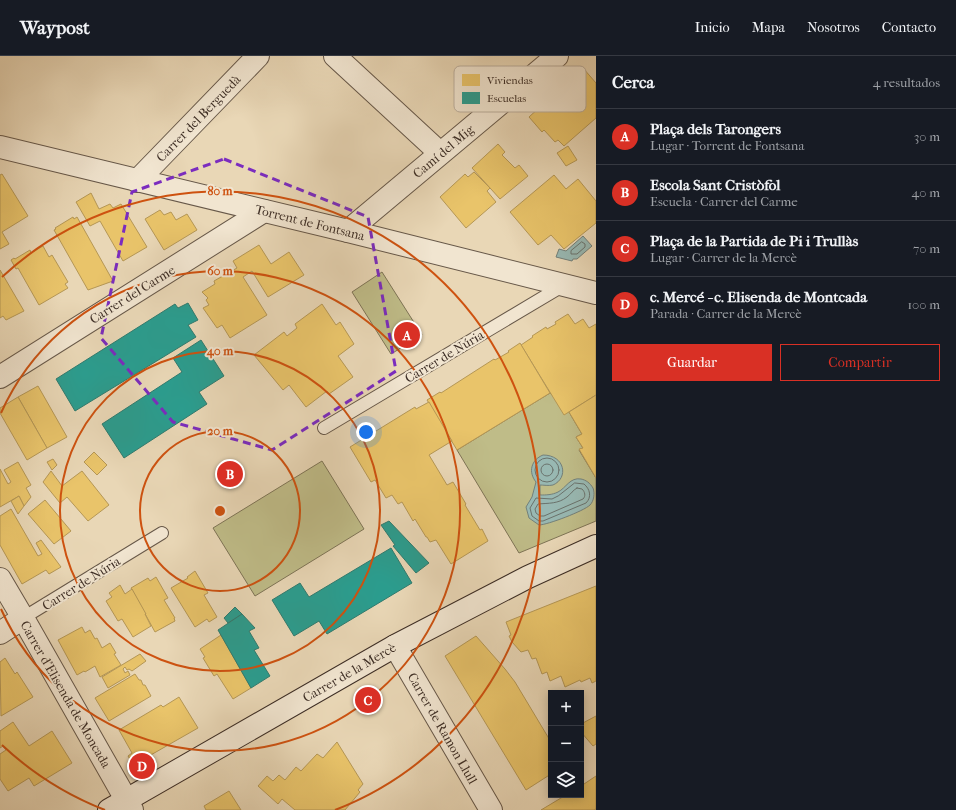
<!DOCTYPE html>
<html lang="es">
<head>
<meta charset="utf-8">
<style>
	body { margin:0; font-family:"IM FELL French Canon",serif; background:#20242c; color:#f1f3f6 }
	.controls { position:absolute; right:12px; bottom:12px; display:grid; overflow:hidden; border-radius:0px; box-shadow:0 2px 10px #0003 }
	.controls button { width:36px; height:36px; display:grid; place-items:center; padding:0; border:0; border-bottom:1px solid #363941; background:#171b24; color:#f1f3f6; font:20px sans-serif }
	.you { position:absolute; left:366px; top:376px; width:14px; height:14px; margin:-10px; border:3px solid #fff; border-radius:50%; background:#1a73e8; box-shadow:0 0 0 6px #1a73e833 }
	.badge { display:grid; place-items:center; width:26px; height:26px; border-radius:50%; background:#d93025; color:#fff; font-size:13px; font-weight:700 }
	.pin { position:absolute; translate:-50% -50%; border:2px solid #fff; box-shadow:0 1px 4px #0006 }
	.list { margin:0; padding:0; list-style:none }
	h2 { display:flex; justify-content:space-between; align-items:center; height:52px; margin:0; padding:0 16px; font-size:17px }
	h2 small { font-size:13px; font-weight:400; color:#9ea1a6 }
	.list li { display:grid; grid-template-columns:26px 1fr auto; gap:12px; align-items:center; box-sizing:border-box; height:56px; padding:0 16px; border-top:1px solid #363941 }
	.list b { display:block; font-size:15px; white-space:nowrap }
	.list p { margin:0; font-size:13px; white-space:nowrap; color:#9ea1a6 }
	.list em { font-size:13px; font-style:normal; color:#9ea1a6 }
	.actions { display:flex; gap:8px; padding:12px 16px }
	.actions a { flex:1; padding:9px 0; border:1px solid #d93025; border-radius:0px; text-align:center; font-size:14px; color:#d93025 }
	.actions .main { background:#d93025; color:#fff }
	.icon { flex:none; width:22px; height:22px; fill:none; stroke:currentColor; stroke-width:2; stroke-linecap:round; stroke-linejoin:round }
	.map { position:relative; flex:none; width:596px; height:754px; overflow:hidden }
	header { display:flex; align-items:center; gap:24px; box-sizing:border-box; height:56px; padding:0 20px; background:#171b24; border-bottom:1px solid #363941 }
	header strong { font-size:19px }
	nav { display:flex; gap:22px; margin-inline-start:auto; font-size:14px }
	main { display:flex }
	aside { flex:1; background:#171b24 }
	.map>svg:first-child { display:block }
	.green { fill:#bfbc88; stroke:#7e7456 }
	.water { fill:#98b8b2; stroke:#73807a }
	.homes { fill:#e9c46a; stroke:#b59755 }
	.schools { fill:#2a9d8f; stroke:#2f7b6f }
	.lines { fill:none; stroke-linecap:round; stroke-linejoin:round }
	.shore { stroke:#6a726c; stroke-width:1 }
	.lane-casing { stroke:#675849; stroke-width:14 }
	.street-casing { stroke:#675849; stroke-width:24 }
	.secondary-casing { stroke:#3c2d25; stroke-width:24 }
	.lane { stroke:#f1e5d0; stroke-width:12 }
	.street { stroke:#f1e5d0; stroke-width:22 }
	.secondary { stroke:#f1e5d0; stroke-width:22 }
	.marked { fill:none; stroke:#7b2cbf; stroke-width:3; stroke-dasharray:8 5; stroke-linejoin:round }
	.ring { fill:none; stroke:#ce5210; stroke-width:2 }
	.labels { text-anchor:middle; stroke-width:4; stroke-linejoin:round; paint-order:stroke }
	.street-label { font-size:13px; fill:#3c2d25; stroke:#f1e5d0 }
	.key { fill:#f1e5d0; stroke:#bbae9d; stroke-width:1 }
	.key-label { font-size:11px; fill:#3c2d25 }
	.centre { fill:#ce5210; stroke:#f1e5d0; stroke-width:2 }
	.ring-label { font-size:12px; text-anchor:middle; font-weight:bold; fill:#ce5210; stroke:#f1e5d0; stroke-width:4; stroke-linejoin:round; paint-order:stroke }
</style>
</head>
<body>
<header>
<strong>Waypost</strong>
<nav><a>Inicio</a><a>Mapa</a><a>Nosotros</a><a>Contacto</a></nav>
</header>
<main>
<div class="map">
<svg width="596" height="754" viewBox="0 0 596 754">
	<rect width="100%" height="100%" fill="#e9d7b6"/>
	<filter id="stains"><feTurbulence type="fractalNoise" baseFrequency=".005" numOctaves="4"/><feColorMatrix values="0 0 0 0 .2 0 0 0 0 .09 0 0 0 0 .02 0 0 0 .5 -.17"/></filter>
	<radialGradient id="worn" r=".72"><stop offset=".6" stop-color="#630" stop-opacity="0"/><stop offset="1" stop-color="#630" stop-opacity=".3"/></radialGradient>
	<g class="green">
		<polygon points="382,216 422,279 391,298 352,236"/>
		<polygon points="550,337 569,356 582,378 576,381 583,392 579,394 596,422 596,465 519,497 457,394"/>
		<polygon points="322,405 364,473 255,540 213,472"/>
	</g>
	<g class="water">
		<polygon points="583,180 592,190 577,203 573,203 572,205 556,201 559,193 566,195"/>
		<path d="M543 399C565 399 569 422 553 429 549 430 543 429 540 429V439C546 439 552 439 558 436 566 432 570 421 581 423 586 424 590 427 593 432 595 437 594 445 590 449 584 455 547 469 539 469L529 462 526 451 532 441 536 426C528 416 531 404 543 399Z"/>
	</g>
	<g class="homes">
		<polygon points="583,12 596,27 596,62 564,90 558,84 555,86 544,74 542,76 529,61"/>
		<polygon points="498,88 505,96 502,99 515,112 519,109 528,120 500,143 472,112"/>
		<polygon points="568,90 577,104 566,110 557,97"/>
		<polygon points="474,116 490,132 487,135 496,146 466,172 440,141 465,118 468,121"/>
		<polygon points="2,118 28,160 2,176 9,188 0,193 0,119"/>
		<polygon points="554,119 566,133 578,123 596,145 596,167 564,193 551,179 538,189 510,156"/>
		<polygon points="91,137 99,153 110,148 113,152 121,148 147,191 123,205 100,165 90,170 76,146"/>
		<polygon points="160,154 164,159 171,156 176,164 187,158 197,174 164,194 145,163"/>
		<polygon points="73,161 74,163 77,161 113,225 88,234 54,174 56,173 55,172"/>
		<polygon points="259,189 271,208 289,196 304,219 268,241 252,215 243,221 267,259 230,282 222,269 217,272 203,252 209,249 206,244 208,242 202,236 215,228 214,225 237,212 233,205"/>
		<polygon points="43,190 49,201 52,199 68,226 65,228 68,232 39,249 18,212 16,213 11,204 14,202 15,203 30,194 31,197"/>
		<polygon points="0,214 24,255 6,264 3,260 0,262"/>
		<polygon points="322,248 336,269 340,266 354,288 338,300 353,321 329,338 327,335 306,351 289,329 283,334 254,299 284,276 287,280 297,272 295,268"/>
		<polygon points="568,258 575,268 583,263 589,272 596,268 596,339 564,359 521,289 533,281 532,280 546,271 547,273 556,268 555,266"/>
		<polygon points="520,287 550,337 457,394 427,344 440,336 441,337 494,303 495,304 509,296 508,295"/>
		<polygon points="38,330 67,381 47,392 18,341"/>
		<polygon points="596,339 596,422 579,393 583,392 576,381 582,378 569,356"/>
		<polygon points="18,341 47,392 27,404 0,357 0,352"/>
		<polygon points="429,346 452,385 429,399 447,429 453,426 466,448 465,449 480,474 482,473 488,485 451,508 436,484 430,486 427,481 426,481 415,463 413,465 402,446 398,448 392,439 386,442 375,424 371,426 350,391 415,351 416,353"/>
		<polygon points="94,396 107,409 97,419 84,406"/>
		<polygon points="53,403 57,409 52,414 47,406"/>
		<polygon points="18,406 31,429 26,432 31,441 24,450 19,440 0,451 0,413 8,428 11,426 4,414"/>
		<polygon points="51,415 62,430 82,415 109,449 88,465 67,441 60,447 43,426"/>
		<polygon points="19,440 24,450 18,458 11,445"/>
		<polygon points="45,444 71,475 54,488 28,458"/>
		<polygon points="11,453 38,500 42,498 36,487 41,484 61,511 49,518 46,514 22,528 0,489 0,460"/>
		<polygon points="195,515 208,537 204,539 217,561 209,566 207,563 195,571 171,532 188,522 187,521"/>
		<polygon points="156,521 168,542 164,544 175,562 174,562 175,565 155,576 131,532 148,522 150,525"/>
		<polygon points="120,529 125,538 132,533 146,558 145,558 151,570 133,581 122,563 118,565 106,545 112,541 109,537"/>
		<polygon points="596,530 596,625 592,627 590,622 581,626 580,624 565,631 561,620 550,625 547,616 542,618 536,602 532,603 528,594 521,596 512,586 509,580 511,579 506,566"/>
		<polygon points="82,571 85,577 90,574 95,583 97,582 102,592 110,587 116,597 114,598 121,609 100,621 95,610 85,616 84,615 77,619 58,584"/>
		<polygon points="221,579 251,632 233,643 217,618 214,620 203,602 205,601 200,593"/>
		<polygon points="476,580 505,613 515,626 551,686 551,718 526,734 445,600"/>
		<polygon points="140,598 146,605 132,615 129,613 127,614 125,611 123,613 125,617 128,615 130,619 108,632 102,621"/>
		<polygon points="5,602 15,618 17,616 33,641 1,660 0,606"/>
		<polygon points="135,618 139,624 141,624 143,629 145,629 151,640 109,665 95,642"/>
		<polygon points="179,641 198,672 149,700 150,702 134,710 128,700 132,697 119,674 161,649 163,651"/>
		<polygon points="596,660 596,688 593,690 581,676 581,668"/>
		<polygon points="13,666 29,690 52,675 72,707 34,730 29,722 8,735 0,723 0,698 6,694 3,690 0,692 0,675"/>
		<polygon points="337,686 363,728 358,734 360,736 345,754 295,754 282,743 278,748 258,730 267,720 273,725 279,719 285,724 296,711 301,715 317,698 323,702"/>
		<polygon points="596,720 596,753 594,754 541,754 566,739 581,739 581,730"/>
		<polygon points="229,735 241,754 206,754 204,750"/>
	</g>
	<g class="schools">
		<polygon points="188,247 198,264 188,269 196,281 75,355 56,323 175,248 178,252"/>
		<polygon points="201,284 224,320 199,336 207,348 124,402 102,368 182,316 173,302"/>
		<polygon points="389,465 429,507 416,517 393,490 395,489 381,469"/>
		<polygon points="391,492 412,527 327,578 319,565 294,580 272,544 300,527 309,541"/>
		<polygon points="235,551 242,558 228,567 224,562"/>
		<polygon points="242,558 255,572 249,575 259,592 254,594 270,620 251,632 218,574"/>
	</g>
	<g class="lines">
		<g class="shore">
			<polygon points="582,186 585,188 585,191 577,198 571,198 571,195"/>
			<circle cx="547" cy="414" r="12"/>
			<circle cx="547" cy="414" r="6"/>
			<path d="M575 427 584 428C590 433 592 441 586 447L543 465H539L532 460 530 452 536 442 552 443 558 440Z"/>
			<path d="M577 432 582 433C585 436 586 440 583 443L544 460H540L536 457 535 453 538 448C549 447 558 448 567 441 571 438 573 434 577 432Z"/>
		</g>
		<defs>
			<g id="lane">
				<polyline points="324,372 564,229"/>
				<polyline points="23,562 162,477"/>
			</g>
			<g id="street">
				<polyline points="335,0 440,97"/>
				<polyline points="0,91 348,175 596,237"/>
				<polyline points="137,125 258,0"/>
				<polyline points="348,175 557,0"/>
				<polyline points="0,321 264,155"/>
				<polyline points="0,523 23,562 132,754"/>
				<polyline points="0,577 23,562"/>
				<polyline points="395,590 491,754"/>
			</g>
			<polyline id="secondary" points="109,754 395,590 528,521 596,490"/>
		</defs>
		<use href="#lane" class="lane-casing"/>
		<use href="#street" class="street-casing"/>
		<use href="#secondary" class="secondary-casing"/>
		<use href="#lane" class="lane"/>
		<use href="#street" class="street"/>
		<use href="#secondary" class="secondary"/>
	</g>
	<path class="marked" d="M224 103 368 161 396 315 272 394 173 366 101 282 132 136Z"/>
	<g class="ring">
		<circle cx="220" cy="455" r="80"/>
		<circle cx="220" cy="455" r="160"/>
		<path d="M1 357A240 240 0 1 1 1 553"/>
		<path d="M105 754A320 320 0 0 1 2 689M2 221A320 320 0 1 1 335 754"/>
	</g>
	<g class="labels">
		<g class="street-label">
			<text transform="translate(198 62) rotate(-46)" y="5">Carrer del Berguedà</text>
			<text transform="translate(443 95) rotate(-40)" y="5">Camí del Mig</text>
			<text transform="translate(310 166) rotate(14)" y="5">Torrent de Fontsana</text>
			<text transform="translate(132 238) rotate(-32)" y="5">Carrer del Carme</text>
			<text transform="translate(444 300) rotate(-31)" y="5">Carrer de Núria</text>
			<text transform="translate(81 527) rotate(-32)" y="5">Carrer de Núria</text>
			<text transform="translate(349 616) rotate(-30)" y="5">Carrer de la Mercè</text>
			<text transform="translate(66 638) rotate(60)" y="5">Carrer d'Elisenda de Moncada</text>
			<text transform="translate(443 672) rotate(60)" y="5">Carrer de Ramon Llull</text>
		</g>
	</g>
	<rect x="454" y="10" width="132" height="46" rx="6" class="key"/>
	<rect x="462" y="18" width="18" height="12" fill="#e9c46a"/>
	<rect x="462" y="36" width="18" height="12" fill="#2a9d8f"/>
	<g class="key-label">
		<text x="487" y="28">Viviendas</text>
		<text x="487" y="46">Escuelas</text>
	</g>
	<circle cx="220" cy="455" r="6" class="centre"/>
	<g class="ring-label">
		<text x="220" y="139">80 m</text>
		<text x="220" y="219">60 m</text>
		<text x="220" y="299">40 m</text>
		<text x="220" y="379">20 m</text>
	</g>
	<rect width="100%" height="100%" filter="url(#stains)"/>
	<rect width="100%" height="100%" fill="url(#worn)"/>
</svg>
<div class="controls">
<button>+</button>
<button>−</button>
<button><svg class="icon" aria-label="layers" viewBox="0 0 24 24"><path d="M12 4l9 5-9 5-9-5zM3 14l9 5 9-5"/></svg></button>
</div>
<div class="you"></div>
<div class="pin badge" style="left:407px;top:279px">A</div>
<div class="pin badge" style="left:230px;top:418px">B</div>
<div class="pin badge" style="left:368px;top:644px">C</div>
<div class="pin badge" style="left:142px;top:710px">D</div>
</div>
<aside>
<h2>Cerca<small>4 resultados</small></h2>
<ul class="list">
<li><span class="badge">A</span><div><b>Plaça dels Tarongers</b><p>Lugar · Torrent de Fontsana</p></div><em>30 m</em></li>
<li><span class="badge">B</span><div><b>Escola Sant Cristòfol</b><p>Escuela · Carrer del Carme</p></div><em>40 m</em></li>
<li><span class="badge">C</span><div><b>Plaça de la Partida de Pi i Trullàs</b><p>Lugar · Carrer de la Mercè</p></div><em>70 m</em></li>
<li><span class="badge">D</span><div><b>c. Mercé - c. Elisenda de Montcada</b><p>Parada · Carrer de la Mercè</p></div><em>100 m</em></li>
</ul>
<div class="actions"><a class="main">Guardar</a><a>Compartir</a></div>
</aside>
</main>
</body>
</html>
